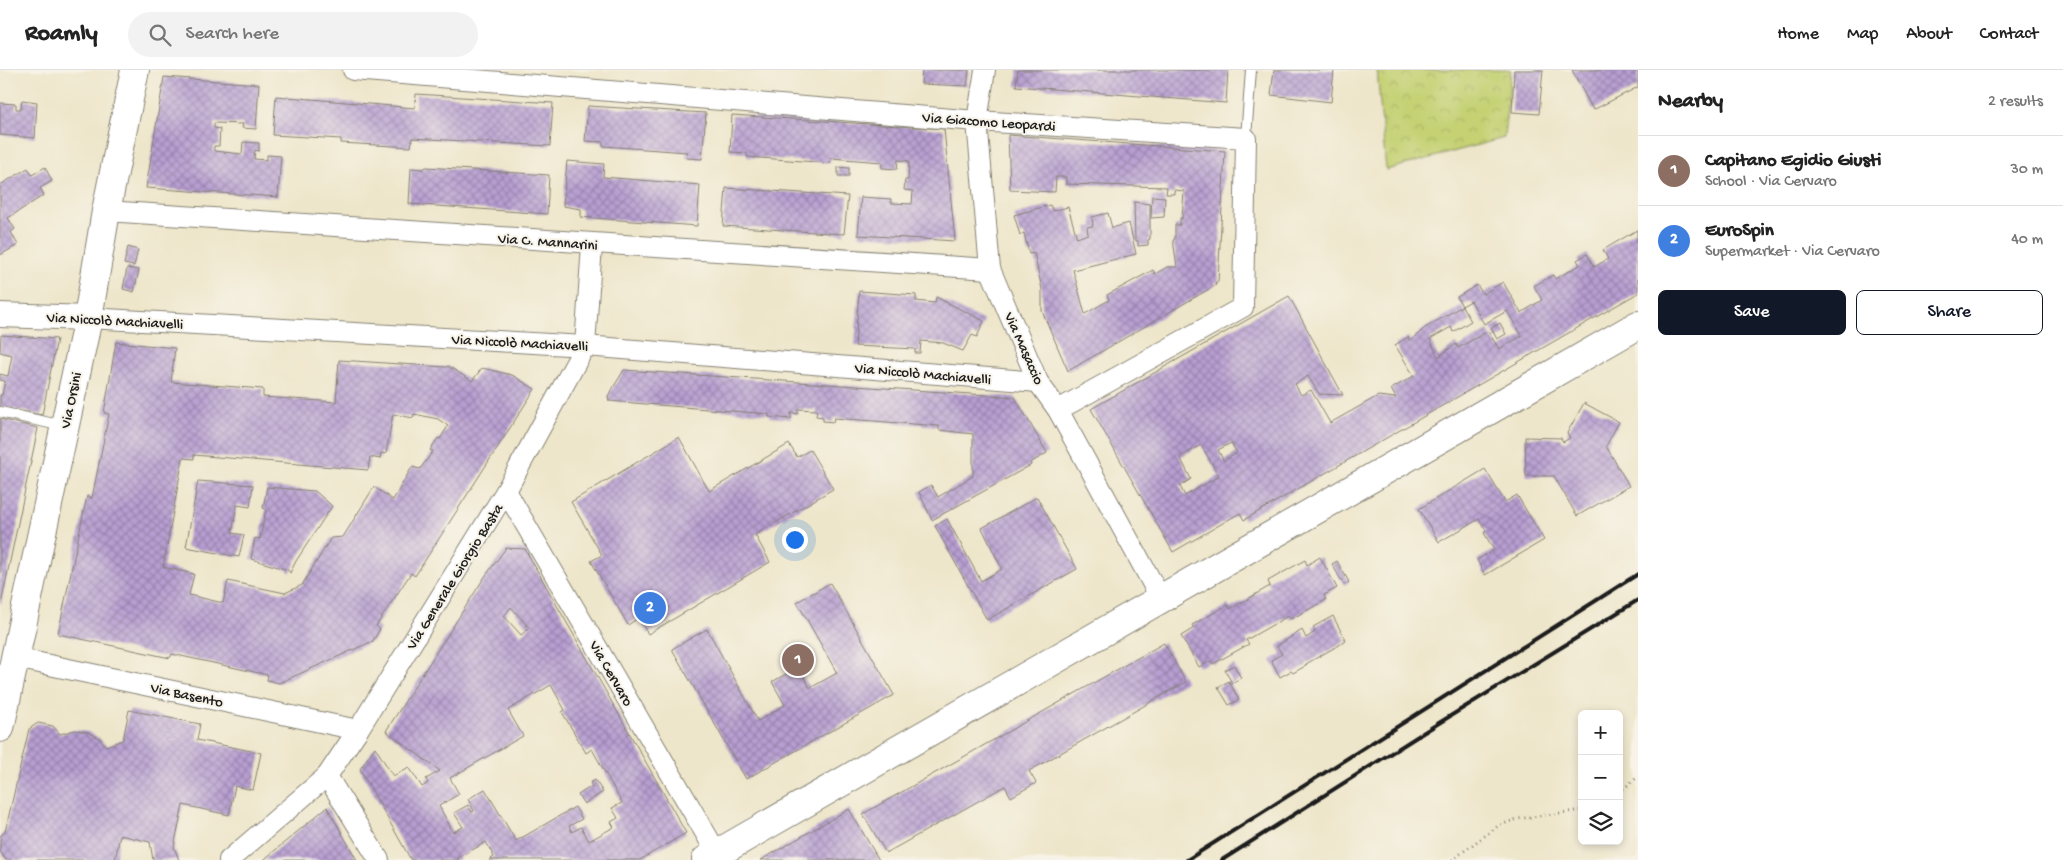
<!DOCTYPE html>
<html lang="en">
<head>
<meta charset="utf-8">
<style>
	body { margin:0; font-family:"Gochi Hand",sans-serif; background:#f2f2f2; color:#222 }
	.controls { position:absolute; right:15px; bottom:15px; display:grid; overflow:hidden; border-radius:8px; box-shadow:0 2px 8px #0003 }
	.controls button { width:45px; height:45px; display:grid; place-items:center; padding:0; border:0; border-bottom:1px solid #e0e0e0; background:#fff; color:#222; font:25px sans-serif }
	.you { position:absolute; left:794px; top:469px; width:18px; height:18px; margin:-12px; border:4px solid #fff; border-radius:50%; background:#1a73e8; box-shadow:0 0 0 8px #1a73e833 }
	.badge { display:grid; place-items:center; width:32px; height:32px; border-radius:50%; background:#111827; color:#fff; font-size:16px; font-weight:700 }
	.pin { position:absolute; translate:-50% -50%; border:2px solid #fff; box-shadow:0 1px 5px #0006 }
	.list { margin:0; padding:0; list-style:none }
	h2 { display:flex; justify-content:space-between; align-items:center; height:65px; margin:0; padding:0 20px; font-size:21px }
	h2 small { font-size:16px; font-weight:400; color:#767676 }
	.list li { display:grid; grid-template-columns:32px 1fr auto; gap:15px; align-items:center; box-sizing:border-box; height:70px; padding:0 20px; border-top:1px solid #e0e0e0 }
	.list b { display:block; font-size:19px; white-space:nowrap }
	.list p { margin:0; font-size:16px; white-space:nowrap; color:#767676 }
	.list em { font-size:16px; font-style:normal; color:#767676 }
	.actions { display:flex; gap:10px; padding:15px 20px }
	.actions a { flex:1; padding:11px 0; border:1px solid #111827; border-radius:8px; text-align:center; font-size:18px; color:#111827 }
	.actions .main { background:#111827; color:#fff }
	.icon { flex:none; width:28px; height:28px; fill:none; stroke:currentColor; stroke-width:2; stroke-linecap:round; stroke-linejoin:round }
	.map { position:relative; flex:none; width:1638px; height:790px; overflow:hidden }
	header { display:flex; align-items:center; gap:30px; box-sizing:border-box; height:70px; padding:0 25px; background:#fff; border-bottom:1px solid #e0e0e0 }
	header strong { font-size:24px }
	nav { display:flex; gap:28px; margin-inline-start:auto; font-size:18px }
	.search { width:350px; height:45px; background:#f2f2f2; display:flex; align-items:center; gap:12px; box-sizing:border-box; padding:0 18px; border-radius:28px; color:#767676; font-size:19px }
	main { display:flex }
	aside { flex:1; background:#fff }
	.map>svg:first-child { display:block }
	.park { fill:url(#park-crowns); stroke:#707648 }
	.building { fill:url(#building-cross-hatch); fill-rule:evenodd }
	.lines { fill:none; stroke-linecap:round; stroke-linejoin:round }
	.service-casing { stroke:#858173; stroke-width:12 }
	.minor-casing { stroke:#858173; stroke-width:22 }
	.tertiary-casing { stroke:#858173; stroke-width:26 }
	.secondary-casing { stroke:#858173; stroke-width:30 }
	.path { stroke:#858173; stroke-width:3; stroke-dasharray:1 4; stroke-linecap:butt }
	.service { stroke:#fff; stroke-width:10 }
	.minor { stroke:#fff; stroke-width:20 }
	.tertiary { stroke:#fff; stroke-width:24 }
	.secondary { stroke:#fff; stroke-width:28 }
	.rail { stroke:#1c1c1c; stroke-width:4 }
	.labels { text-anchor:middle; stroke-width:4; stroke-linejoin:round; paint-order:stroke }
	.street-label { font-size:15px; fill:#1c1c1c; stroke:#f7f3e8 }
</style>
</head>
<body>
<header>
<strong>Roamly</strong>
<div class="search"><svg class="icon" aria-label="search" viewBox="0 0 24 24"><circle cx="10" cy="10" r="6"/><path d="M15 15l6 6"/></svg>Search here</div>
<nav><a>Home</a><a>Map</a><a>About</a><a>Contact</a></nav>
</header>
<main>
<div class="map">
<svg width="1638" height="790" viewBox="0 0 1638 790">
	<defs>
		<pattern id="park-crowns" width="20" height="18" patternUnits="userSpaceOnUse" patternTransform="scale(1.25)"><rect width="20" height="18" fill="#c5d173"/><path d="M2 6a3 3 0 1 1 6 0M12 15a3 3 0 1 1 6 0" fill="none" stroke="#a9b363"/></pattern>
		<pattern id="building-cross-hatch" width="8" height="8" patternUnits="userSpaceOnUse" patternTransform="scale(1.25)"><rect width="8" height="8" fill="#b89fd2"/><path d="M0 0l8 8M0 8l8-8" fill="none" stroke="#9581aa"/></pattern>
	</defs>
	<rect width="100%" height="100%" fill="#f7f3e8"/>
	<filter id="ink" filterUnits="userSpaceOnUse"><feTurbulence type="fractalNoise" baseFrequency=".02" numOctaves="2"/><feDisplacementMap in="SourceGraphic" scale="10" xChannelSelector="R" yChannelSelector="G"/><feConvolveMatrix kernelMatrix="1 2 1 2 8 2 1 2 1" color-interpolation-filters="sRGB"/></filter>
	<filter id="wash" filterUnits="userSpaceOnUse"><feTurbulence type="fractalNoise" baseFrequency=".0096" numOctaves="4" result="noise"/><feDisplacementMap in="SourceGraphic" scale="20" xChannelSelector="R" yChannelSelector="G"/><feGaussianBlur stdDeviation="1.12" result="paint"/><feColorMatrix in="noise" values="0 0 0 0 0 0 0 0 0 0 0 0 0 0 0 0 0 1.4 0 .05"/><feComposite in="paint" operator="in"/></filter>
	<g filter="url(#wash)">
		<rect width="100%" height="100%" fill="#eee6ca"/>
		<polygon class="park" points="1377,0 1511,0 1504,68 1386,100"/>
		<g id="blocks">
			<g class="building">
				<polygon points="922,0 969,0 967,16 921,14"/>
				<polygon points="1018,0 1228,0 1226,33 1016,16"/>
				<polygon points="1274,0 1334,0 1331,32 1271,25"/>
				<polygon points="1514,0 1543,0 1539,44 1512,42"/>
				<polygon points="1572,0 1638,0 1638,17 1593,40"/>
				<polygon points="164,7 259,14 256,59 242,58 243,54 214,53 214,58 220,59 219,76 214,76 214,81 242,84 243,72 259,73 259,81 255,80 254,89 267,90 267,85 281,86 278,127 146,118"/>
				<polygon points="416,24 553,33 550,76 412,68 411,77 341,73 341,69 273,65 276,26 415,38"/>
				<polygon points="22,30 37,32 35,68 0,65 0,33 16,34 16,39 21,39"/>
				<polygon points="588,36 706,43 702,89 686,88 687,82 603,76 603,72 585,71"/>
				<polygon points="732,45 944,59 955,171 858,165 861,127 891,129 891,133 912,134 913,121 904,120 905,110 908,110 909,91 898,90 897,99 882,98 882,92 831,88 830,93 747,87 747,83 730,82"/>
				<polygon points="1008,65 1225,81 1218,212 1215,212 1216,215 1068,301 1042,241 1042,219 1034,183 1029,184 1024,163 1020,165 1014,145 1050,135 1053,141 1068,137 1077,168 1088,164 1087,157 1093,156 1092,147 1108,143 1112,158 1129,153 1136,184 1073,200 1085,244 1109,230 1107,225 1153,200 1155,204 1167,197 1177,197 1173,170 1175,169 1175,155 1180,155 1180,148 1182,149 1184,121 1174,120 1174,124 1166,124 1167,117 1066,114 1066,107 1056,107 1055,122 1010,120"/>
				<polygon points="567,91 604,94 603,107 700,115 697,156 581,147 581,139 563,136"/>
				<polygon points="45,97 52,111 40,118 44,125 8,148 15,159 11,162 18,175 0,185 0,115 28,98 32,105"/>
				<polygon points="426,97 549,105 547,144 409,134 411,98 423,99"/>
				<polygon points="838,97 849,98 849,106 838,106"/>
				<polygon points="726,118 848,126 844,164 723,156"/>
				<polygon points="1152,126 1165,127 1164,147 1151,148"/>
				<polygon points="1134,132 1150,134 1150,169 1148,170 1148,175 1138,176 1138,171 1135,170"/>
				<path d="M1637 160 1638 223 1244 450 1240 443 1173 482 1091 339 1289 226 1343 325 1319 324 1308 306 1295 314 1301 325 1311 320 1330 353 1378 326 1396 328 1391 319 1414 306 1395 275 1408 267 1410 271 1425 258 1462 236 1471 251 1453 262 1451 257 1430 269 1438 287 1456 274 1458 278 1488 261 1499 279 1522 266 1507 241 1484 254 1471 231 1462 236 1457 227 1477 215 1483 224 1503 212 1521 243 1542 230 1534 216 1553 205 1555 209 1580 195 1577 190 1587 184 1594 197 1608 189 1603 180ZM1231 373 1237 383 1224 391 1218 380ZM1201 375 1219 406 1185 426 1180 416 1191 409 1180 387Z"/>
				<polygon points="128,177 138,180 134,196 124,194"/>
				<polygon points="127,198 139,200 134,222 123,219"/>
				<polygon points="859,221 916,225 916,231 935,233 936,227 984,251 977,267 972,265 963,281 943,273 921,271 920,283 915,283 915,279 855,276"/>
				<polygon points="1500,253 1506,264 1497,269 1491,258"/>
				<polygon points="1,265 57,269 42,345 0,337 0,325 2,325 5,311 0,310 0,304 8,306 12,285 0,282"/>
				<path d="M116 272 175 278 171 312 263 319V327L336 332 339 290 446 297 448 296 472 311 482 298 512 305 535 319 415 506 411 503 376 556 380 559 373 571 279 613 267 610 268 605 172 584 170 588 58 564 87 426 92 428 109 344 104 343ZM393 344 413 348 414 344 438 349 448 356 440 369 438 368 430 380 433 381 420 399 412 397 393 430 374 417 343 467 331 468 302 515 285 523 228 511 223 533 189 525 194 504 163 497 183 388 194 389V385L368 400 370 387 380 389 381 383 386 384Z"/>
				<polygon points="624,300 1015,327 1047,383 1030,393 1031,395 932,450 919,422 931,415 938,427 973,406 973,364 939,360 939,356 834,348 833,352 823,351 823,347 816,346 817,340 798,339 798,344 791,343 791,349 769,347 769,344 609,331 608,326"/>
				<polygon points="1584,333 1619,352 1606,376 1629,416 1577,446 1554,406 1526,406 1525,367 1561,368 1563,372 1570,368 1567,363"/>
				<polygon points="0,349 38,358 1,534 0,534"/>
				<polygon points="679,367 709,421 789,374 797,387 810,380 833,419 755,465 770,492 648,564 638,548 628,555 591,491 602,485 571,432"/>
				<polygon points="1485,399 1505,432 1517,425 1544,470 1485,505 1477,490 1494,480 1484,463 1486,461 1479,449 1439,472 1419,439"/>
				<polygon points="198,411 253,415 250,437 237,435 232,463 244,465 239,487 186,477"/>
				<polygon points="267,417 315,421 332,436 296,491 290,503 288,500 251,489 255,468 260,469 266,439 263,438"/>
				<polygon points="1037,427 1077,499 987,550 935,456 947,449 981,511 1002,499 982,458"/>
				<path d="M506 478 525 479 686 763 640 790H489L494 787 486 772 458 788 459 790H411L360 699 375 677 393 706 409 697 422 717 428 713 426 709 440 701 386 661 484 508ZM511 537 529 558 521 565 504 546ZM551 615 565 640 562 642 586 683 592 679 622 733 612 738 618 748 611 752 614 757 589 771 581 757 572 762 569 756 582 749 575 737 516 771 485 719 468 729 474 741 472 742 468 735 454 743 463 757 453 762 439 736 459 724 450 708 523 666 508 640Z"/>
				<polygon points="1320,487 1337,518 1324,525 1326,530 1291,549 1288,546 1246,570 1249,574 1213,594 1211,591 1199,597 1181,566 1194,558 1192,555 1228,535 1230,539 1270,516 1268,511 1305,490 1307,495"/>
				<polygon points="1337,491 1349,512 1344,515 1332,494"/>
				<polygon points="830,513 894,625 746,709 672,579 707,559 758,651 785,635 772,612 798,597 810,618 837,603 797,532"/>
				<polygon points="1333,546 1346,571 1306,594 1307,595 1293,603 1291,601 1280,607 1271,590 1282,584 1277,576 1302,560 1306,568 1315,562 1313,557"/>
				<polygon points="1164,573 1186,612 1029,701 1036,713 1011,727 1005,716 886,783 863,744"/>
				<polygon points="1234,595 1241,608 1232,613 1225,600"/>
				<polygon points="1229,611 1239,630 1229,635 1218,617"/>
				<polygon points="129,640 200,654 197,670 261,683 253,720 235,716 229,745 183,735 174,777 179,790 153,790 150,772 120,765 115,790 6,790 0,781 0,770 1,765 5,762 29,659 38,653 53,656 60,664 75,660 88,662 99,668 106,676 123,670"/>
				<polygon points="595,710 603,722 584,734 578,725 592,716 590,713"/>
				<polygon points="327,737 357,790 264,790 267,787"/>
				<polygon points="849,739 879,790 761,790"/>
			</g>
		</g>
	</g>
	<g filter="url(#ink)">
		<use href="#blocks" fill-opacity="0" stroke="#858173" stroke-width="1"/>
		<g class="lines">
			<defs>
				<g id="service">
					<polyline points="1246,68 1251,0"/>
					<polyline points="0,342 63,356"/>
				</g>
				<g id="minor">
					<polyline points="353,0 977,51 1246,68 1243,237 1058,340"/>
					<polyline points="985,0 977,51 990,199 1038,312 1058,340 1161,529"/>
					<polyline points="106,141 990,199"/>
					<polyline points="88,248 585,276 1038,312"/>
					<polyline points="506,421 721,790"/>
					<polyline points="16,588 358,660"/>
					<polyline points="327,706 379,790"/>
					<polyline points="229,790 327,706 358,660 506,421 585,276 592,175"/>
				</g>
				<polyline id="tertiary" points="0,245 88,248"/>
				<g id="secondary">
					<polyline points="0,658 88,248 106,141 135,0"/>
					<polyline points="706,790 1638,255"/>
				</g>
			</defs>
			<use href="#service" class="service-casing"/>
			<use href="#minor" class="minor-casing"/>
			<use href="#tertiary" class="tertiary-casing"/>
			<use href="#secondary" class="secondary-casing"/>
			<g class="path">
				<polyline points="1619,722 1638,707"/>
				<polyline points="1452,790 1498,756 1517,749 1582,740"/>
			</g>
			<use href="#service" class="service"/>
			<use href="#minor" class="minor"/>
			<use href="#tertiary" class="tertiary"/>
			<use href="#secondary" class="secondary"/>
			<g class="rail">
				<polyline points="1187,790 1638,504"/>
				<polyline points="1222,790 1426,661 1638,530"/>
			</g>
		</g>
	</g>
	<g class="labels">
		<g class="street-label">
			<text transform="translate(989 51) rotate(4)" y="5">Via Giacomo Leopardi</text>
			<text transform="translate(548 171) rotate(4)" y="5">Via C. Mannarini</text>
			<text transform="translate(115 250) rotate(3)" y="5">Via Niccolò Machiavelli</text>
			<text transform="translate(520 272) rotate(3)" y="5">Via Niccolò Machiavelli</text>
			<text transform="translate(1025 278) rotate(66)" y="5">Via Masaccio</text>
			<text transform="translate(923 303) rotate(5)" y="5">Via Niccolò Machiavelli</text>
			<text transform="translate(70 330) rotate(-78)" y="5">Via Orsini</text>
			<text transform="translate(454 506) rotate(-58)" y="5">Via Generale Giorgio Basta</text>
			<text transform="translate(612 603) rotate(60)" y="5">Via Cervaro</text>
			<text transform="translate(187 624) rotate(12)" y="5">Via Basento</text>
		</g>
	</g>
</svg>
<div class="controls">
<button>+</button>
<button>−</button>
<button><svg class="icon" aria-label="layers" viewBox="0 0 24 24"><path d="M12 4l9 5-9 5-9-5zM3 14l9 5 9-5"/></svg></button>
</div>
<div class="you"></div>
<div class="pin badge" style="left:798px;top:590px;background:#8d6e63">1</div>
<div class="pin badge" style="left:650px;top:538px;background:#3f7fe0">2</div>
</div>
<aside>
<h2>Nearby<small>2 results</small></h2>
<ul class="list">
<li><span class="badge" style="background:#8d6e63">1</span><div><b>Capitano Egidio Giusti</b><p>School · Via Cervaro</p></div><em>30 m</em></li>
<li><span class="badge" style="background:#3f7fe0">2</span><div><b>EuroSpin</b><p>Supermarket · Via Cervaro</p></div><em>40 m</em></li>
</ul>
<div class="actions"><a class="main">Save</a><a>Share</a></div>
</aside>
</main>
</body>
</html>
